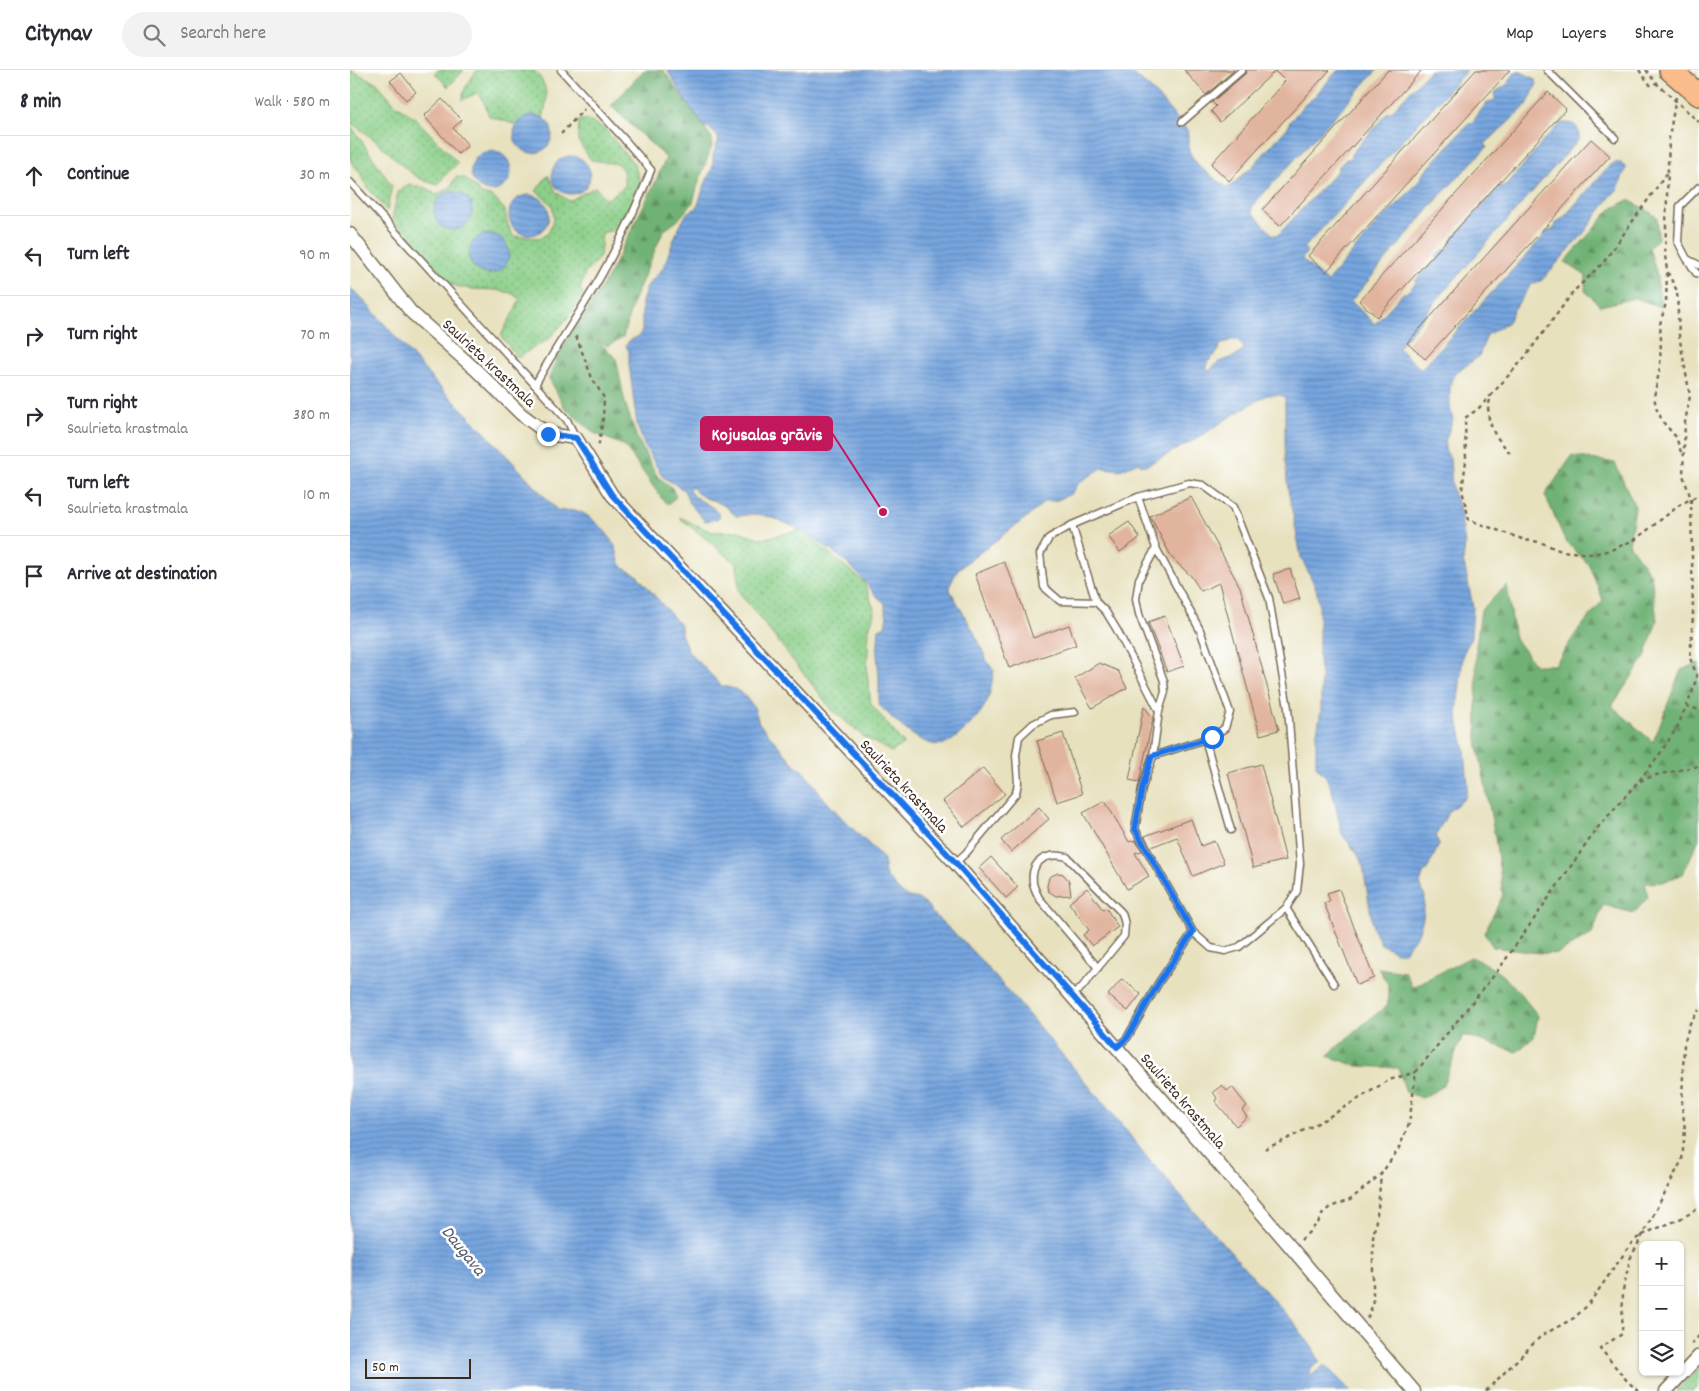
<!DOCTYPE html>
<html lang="en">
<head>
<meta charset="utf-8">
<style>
	body { margin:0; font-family:Dekko,sans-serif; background:#f2f2f3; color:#2b2b33 }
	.controls { position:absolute; right:15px; bottom:15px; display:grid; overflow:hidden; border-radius:8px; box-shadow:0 1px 4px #0004 }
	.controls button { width:45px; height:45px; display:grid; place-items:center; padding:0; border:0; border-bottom:1px solid #e1e1e2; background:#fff; color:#2b2b33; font:25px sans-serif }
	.scale { position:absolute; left:15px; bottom:12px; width:106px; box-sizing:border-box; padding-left:5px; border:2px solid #3b2a1e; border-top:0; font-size:14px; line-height:18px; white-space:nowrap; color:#3b2a1e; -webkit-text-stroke:4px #fff; paint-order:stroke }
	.stop { position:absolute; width:15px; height:15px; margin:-11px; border:4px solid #1a73e8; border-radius:50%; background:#fff }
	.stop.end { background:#1a73e8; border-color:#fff; box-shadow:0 1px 5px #0008 }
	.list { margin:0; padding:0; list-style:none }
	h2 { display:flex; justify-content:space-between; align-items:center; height:65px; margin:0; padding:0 20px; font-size:21px }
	h2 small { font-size:16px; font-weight:400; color:#7c7c81 }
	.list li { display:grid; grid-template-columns:32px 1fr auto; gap:15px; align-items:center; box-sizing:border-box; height:80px; padding:0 20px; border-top:1px solid #e1e1e2 }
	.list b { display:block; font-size:19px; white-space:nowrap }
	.list p { margin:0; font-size:16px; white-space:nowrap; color:#7c7c81 }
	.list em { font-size:16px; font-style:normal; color:#7c7c81 }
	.icon { flex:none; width:28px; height:28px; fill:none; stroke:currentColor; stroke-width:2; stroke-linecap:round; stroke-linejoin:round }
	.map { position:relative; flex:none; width:1349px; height:1321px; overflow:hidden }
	header { display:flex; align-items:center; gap:30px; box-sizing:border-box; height:70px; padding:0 25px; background:#fff; border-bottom:1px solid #e1e1e2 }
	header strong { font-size:24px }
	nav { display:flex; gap:28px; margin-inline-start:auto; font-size:18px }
	.search { width:350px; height:45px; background:#f2f2f3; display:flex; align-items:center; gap:12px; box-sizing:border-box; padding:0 18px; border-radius:28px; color:#7c7c81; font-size:19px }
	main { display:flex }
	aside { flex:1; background:#fff }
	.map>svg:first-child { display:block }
	.grass { fill:url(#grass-dots); stroke:#637c54; fill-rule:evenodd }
	.forest { fill:url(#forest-firs); stroke:#566e4a }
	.water { fill:url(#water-rules); stroke:#58687e; fill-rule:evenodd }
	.building { fill:#e1b49e }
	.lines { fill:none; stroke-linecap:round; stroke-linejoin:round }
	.service-casing { stroke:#776a56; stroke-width:9 }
	.minor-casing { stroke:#776a56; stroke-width:15 }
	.trunk-casing { stroke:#776a56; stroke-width:24 }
	.path { stroke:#776a56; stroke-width:2.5; stroke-dasharray:4 4; stroke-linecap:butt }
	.service { stroke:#fff; stroke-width:6 }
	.minor { stroke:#fff; stroke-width:12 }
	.trunk { stroke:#f9bc8a; stroke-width:21 }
	.route { stroke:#1a73e8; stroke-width:6 }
	.labels { text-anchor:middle; stroke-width:5; stroke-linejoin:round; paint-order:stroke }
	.street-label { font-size:16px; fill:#3b2a1e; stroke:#fff }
	.water-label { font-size:18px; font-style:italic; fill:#535b6b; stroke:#fff }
	.leader { fill:none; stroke:#c2185b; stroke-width:2 }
	.callout-dot { fill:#c2185b; stroke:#fff; stroke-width:2 }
	.callout { fill:#c2185b; stroke:#c2185b; stroke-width:2 }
	.callout-label { font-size:18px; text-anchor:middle; font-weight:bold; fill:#fff }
</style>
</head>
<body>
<header>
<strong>Citynav</strong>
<div class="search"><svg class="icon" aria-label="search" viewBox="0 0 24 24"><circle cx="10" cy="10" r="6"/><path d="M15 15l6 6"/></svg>Search here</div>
<nav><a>Map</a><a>Layers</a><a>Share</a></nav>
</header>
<main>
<aside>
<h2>8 min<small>Walk · 580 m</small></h2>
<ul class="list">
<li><svg class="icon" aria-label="ahead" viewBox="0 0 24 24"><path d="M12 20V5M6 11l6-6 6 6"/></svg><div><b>Continue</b></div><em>30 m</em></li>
<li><svg class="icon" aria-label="left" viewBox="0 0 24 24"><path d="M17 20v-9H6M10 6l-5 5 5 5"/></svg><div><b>Turn left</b></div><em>90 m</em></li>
<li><svg class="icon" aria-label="right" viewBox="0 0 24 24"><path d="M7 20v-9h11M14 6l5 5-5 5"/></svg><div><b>Turn right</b></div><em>70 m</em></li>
<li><svg class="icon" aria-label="right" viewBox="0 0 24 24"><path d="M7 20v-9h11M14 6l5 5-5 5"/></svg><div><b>Turn right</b><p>Saulrieta krastmala</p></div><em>380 m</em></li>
<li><svg class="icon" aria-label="left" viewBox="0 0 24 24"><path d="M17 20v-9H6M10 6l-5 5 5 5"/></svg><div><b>Turn left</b><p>Saulrieta krastmala</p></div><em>10 m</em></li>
<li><svg class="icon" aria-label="arrive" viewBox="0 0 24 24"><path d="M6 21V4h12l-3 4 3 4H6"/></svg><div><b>Arrive at destination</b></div></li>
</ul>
</aside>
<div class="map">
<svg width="1349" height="1321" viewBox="0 0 1349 1321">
	<defs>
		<pattern id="grass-dots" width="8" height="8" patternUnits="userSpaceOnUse" patternTransform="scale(1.25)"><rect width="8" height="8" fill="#8bcf89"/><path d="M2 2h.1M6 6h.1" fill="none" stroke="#73a86f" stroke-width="1.8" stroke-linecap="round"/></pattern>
		<pattern id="forest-firs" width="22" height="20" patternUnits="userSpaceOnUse" patternTransform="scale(1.25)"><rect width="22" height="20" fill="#70b275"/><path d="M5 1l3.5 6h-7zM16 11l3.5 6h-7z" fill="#5d915f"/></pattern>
		<pattern id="water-rules" width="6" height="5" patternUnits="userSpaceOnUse" patternTransform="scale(1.25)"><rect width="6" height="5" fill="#76a5df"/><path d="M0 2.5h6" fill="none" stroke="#6287b4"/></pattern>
	</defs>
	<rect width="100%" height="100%" fill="#fff"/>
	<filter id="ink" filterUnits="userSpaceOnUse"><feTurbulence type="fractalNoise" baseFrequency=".02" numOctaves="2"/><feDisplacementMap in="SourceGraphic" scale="10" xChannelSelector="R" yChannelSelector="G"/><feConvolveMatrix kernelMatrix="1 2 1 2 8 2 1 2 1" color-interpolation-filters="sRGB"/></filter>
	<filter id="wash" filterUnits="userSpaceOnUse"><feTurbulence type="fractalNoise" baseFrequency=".0096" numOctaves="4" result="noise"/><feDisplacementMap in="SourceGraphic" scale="20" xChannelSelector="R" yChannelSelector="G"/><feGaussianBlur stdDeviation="1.12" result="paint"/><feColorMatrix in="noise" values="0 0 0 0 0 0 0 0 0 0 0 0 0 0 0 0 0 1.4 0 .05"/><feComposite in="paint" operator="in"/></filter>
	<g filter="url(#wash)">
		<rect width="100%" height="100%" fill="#e7e1be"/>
		<g class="grass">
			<path d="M0 0 27 13 45 34 66 49 108 93 95 105 88 115C64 110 51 94 34 78 23 68 11 60 0 52Z"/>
			<polygon points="88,0 114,0 98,17 85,3"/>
			<path d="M127 0H184C199 16 198 28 193 48L172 49 167 55 139 46 134 32 127 23 112 30 115 18Z"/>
			<path d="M229 50H238L255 59 284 94 291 114 278 141 263 160 252 163 250 187 235 203 230 219 234 225 219 246 199 269 184 277 168 288 151 266C156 253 165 243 170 229L161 223 146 220 120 219 102 215 42 149 48 122 59 114 79 119 86 125 101 117 106 107 115 108 132 124 143 127 155 140 157 153 163 166 188 168 198 164 204 148 202 135 186 121 198 105 206 122 219 131 245 117 256 130 275 116 273 100 268 94 241 90 228 71ZM100 122 113 124 122 134 95 158 86 150V132L94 124ZM159 184C155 205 135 211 121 194Z"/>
			<polygon points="0,54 42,116 37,141 18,118 10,102 0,91"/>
			<polygon points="329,447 362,462 389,461 411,469 451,460 514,512 525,542 519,558 517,603 521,634 554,674 541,682 514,667 483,641 389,522 387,494"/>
			<polygon points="1349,1298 1349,1315 1344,1321 1326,1321"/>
		</g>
		<g class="forest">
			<polygon points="294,0 313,0 362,68 362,76 349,111 343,132 327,151 313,161 283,232 273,267 258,276 247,270 266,288 275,333 287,368 307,406 322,418 326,427 318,434 312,429 275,376 244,363 215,338 199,308 211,279 258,207 304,115 316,88 261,36"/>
			<polygon points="1278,130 1294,138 1307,147 1308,169 1299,178 1306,201 1311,237 1285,228 1250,236 1235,221 1236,206 1215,192 1260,140"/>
			<polygon points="1222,386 1265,393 1285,437 1279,474 1301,505 1307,550 1295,587 1262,636 1303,672 1331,600 1349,593 1349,769 1333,804 1313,812 1295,813 1298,827 1284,843 1253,835 1242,864 1207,884 1179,882 1143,877 1134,863 1153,825 1145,767 1127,671 1126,575 1131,540 1157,515 1165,569 1185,595 1205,595 1226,563 1253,530 1239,495 1215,470 1195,425"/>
			<path d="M1121 887C1154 901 1167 919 1188 946L1184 967 1167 982 1113 965 1092 1017 1072 1028 1056 1022 1048 998 1008 996 977 986 1016 952 1038 935V914L1028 898 1055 902 1062 917Z"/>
		</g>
		<g class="water">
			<path d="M317 0H779L803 21 837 60C839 68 837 77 840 83 846 97 867 110 878 118L902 97 939 56V53L952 37 962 29 988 0H1027L902 136V142L923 165H928L988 100V97L996 89H1001V84L1038 42H1041L1080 0H1117L954 178 957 181 952 189 977 212 1030 150 1051 131 1072 108V105L1119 53H1122L1137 32 1145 30V22L1158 14 1164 4 1169 1 1185 9 1187 14 1177 35 1135 74 1137 77 1090 126 1001 231 1025 254 1053 223H1056L1066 213V210L1077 197H1080L1087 189 1085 186 1095 179 1098 181 1103 168 1150 116H1156L1195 69 1211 53C1224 53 1229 54 1229 69L1090 226 1048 278 1071 299 1192 168 1195 163 1205 158V153L1213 148 1260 95 1266 93H1271L1276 98 1268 119 1260 127 1234 163 1192 210 1181 215 1163 241 1158 252 1137 265 1129 286 1105 304 1100 317V338L1103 349 1095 372V380L1100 388 1102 419 1110 440 1115 474 1113 492 1115 498 1123 537 1121 568 1113 584 1107 644 1115 681 1118 715 1115 728 1099 741 1089 759 1086 767 1089 775 1078 798 1073 804 1070 814 1075 827 1073 848 1068 864 1054 882H1046L1031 874 1023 858 1013 796 1008 785 992 764 982 720 976 707 966 696V667L971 641V605L969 592V534L966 518 951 487 938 419 935 390V327L930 325H917L886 343 846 369 797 395H791L789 392 770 400 752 398 729 413 721 424 705 431H695L681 444 608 499 600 515V520L624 562 637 591 644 601C642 611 641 622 637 631 632 644 609 668 597 673 593 675 586 675 582 674 564 670 542 648 529 635V606L527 585 529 559 535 556 537 546 535 541V533C523 525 518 514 509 505 486 481 438 447 405 444 400 444 392 446 386 446L375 436 365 431 355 428 347 423 341 415 339 420C345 432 364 433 370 446L367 449 355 451 339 433 334 420 313 407 294 375 287 355 279 294V281L276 276 279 271 289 266 292 261V232L297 216 313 198 326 164 337 143 347 138 353 119 363 96V85L368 72V67L358 57H355L337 33ZM881 270H888L894 278C887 292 867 286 860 301H857V293L867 283 870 275Z"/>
			<circle cx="183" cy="64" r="19"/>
			<circle cx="141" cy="101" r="20"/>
			<circle cx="221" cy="105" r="19"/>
			<circle cx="103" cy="141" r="19"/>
			<circle cx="179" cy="145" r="20"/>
			<circle cx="139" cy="184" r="20"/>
			<path d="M0 218 10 226 85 312 130 357 208 441C214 441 222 440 228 441 239 444 257 462 263 472 272 489 263 496 286 504L331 556V564L339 582 372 616 385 619 393 624 404 637 409 653 445 695C454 699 470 724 478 733 496 753 516 771 534 789V800L537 808 555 826 568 829 578 836 581 842 615 873 667 931 771 1054 800 1091 813 1104 824 1119 844 1141 944 1253 962 1277 970 1292 959 1300V1303L962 1305 975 1295 1001 1321H0Z"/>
		</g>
		<g id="blocks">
			<g class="building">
				<polygon points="834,0 884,0 856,25"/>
				<polygon points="897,0 980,0 879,111 861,94 935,11 925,1 870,52 861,41 866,36 862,32 895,4"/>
				<polygon points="1038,0 1072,0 930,156 912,140"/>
				<polygon points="1126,0 1160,0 976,202 958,186"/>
				<polygon points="51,3 66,22 56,30 40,11"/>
				<polygon points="1198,22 1216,39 1027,247 1009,231"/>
				<polygon points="92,29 112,50 103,58 118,75 108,84 74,46"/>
				<polygon points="1241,69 1260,86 1075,289 1057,273"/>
				<polygon points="841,427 890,517 929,660 910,665 869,513 851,521 841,506 822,488 800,446"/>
				<polygon points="779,452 790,468 770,482 758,466"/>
				<polygon points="654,492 667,520 683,568 719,555 726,575 659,598 625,504"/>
				<polygon points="940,499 950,529 933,534 923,504"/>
				<polygon points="815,546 834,596 817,602 798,552"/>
				<polygon points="749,593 768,601 777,618 742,638 725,608"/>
				<polygon points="794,636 803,648 789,712 779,710"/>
				<polygon points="713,663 732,724 707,732 687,671"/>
				<polygon points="911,694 936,790 903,798 878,703"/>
				<polygon points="633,698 655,724 614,757 593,731"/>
				<polygon points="755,731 779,772 785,770 792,781 785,783 799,806 777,819 733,743"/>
				<polygon points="689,737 699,749 661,782 651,770"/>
				<polygon points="841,749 851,776 864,771 874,793 843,806 827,767 801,777 795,766"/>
				<polygon points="641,787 668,817 656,828 629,798"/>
				<polygon points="708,803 713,804 719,811 721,825 706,826 698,821 697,816 699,807"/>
				<polygon points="737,818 753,840 756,838 768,857 742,876 733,865 739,860 719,833"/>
				<polygon points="989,819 1024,908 1007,915 974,833 980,831 977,823"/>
				<polygon points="772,909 791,924 778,941 758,925"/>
				<polygon points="872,1015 877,1021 882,1017 897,1036 892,1040 897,1047 886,1056 865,1031 867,1028 863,1022"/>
			</g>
		</g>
	</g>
	<g filter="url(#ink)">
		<use href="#blocks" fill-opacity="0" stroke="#776a56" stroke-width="1"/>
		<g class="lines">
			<defs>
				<g id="service">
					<polyline points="1197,0 1265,68"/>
					<polyline points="832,52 892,0"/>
					<polyline points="0,112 217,350 226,368"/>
					<polyline points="1349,117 1330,136 1328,172 1337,189 1349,195"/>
					<polyline points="1338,190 1346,203 1349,204"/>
					<path d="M185 315C205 277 231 242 252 204 271 170 287 136 301 100L274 69 211 0"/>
					<polyline points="788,427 806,478 850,560 880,642 875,658 862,667 803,686"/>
					<polyline points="722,455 746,532"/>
					<polyline points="806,478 789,509 786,529 789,544 814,611 815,622 809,641"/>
					<polyline points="855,669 881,760"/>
					<polyline points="605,793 616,783 666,723 668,713 666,685 669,667 683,654 701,645 725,642"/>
					<polyline points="936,838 984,914"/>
					<path d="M722 926 732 917 774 866 775 854 772 843 717 787C698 782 680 790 683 813 684 818 687 824 689 828L748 898"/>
					<polyline points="767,977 777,968 809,912 843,862 785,759 792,718 803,686 809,641 767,560 756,542 746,532 710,531 694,517 690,484 699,468 722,455 788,427 839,413 853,415 883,437 919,528 938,638 950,794 947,821 936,838 889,877 875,881 861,878 843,862"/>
				</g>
				<g id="minor">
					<polyline points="0,164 61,242 126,300 171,344 198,364 226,368 262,425 605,793 896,1125 1064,1321"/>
					<polyline points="1316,1321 1349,1286"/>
				</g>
				<polyline id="trunk" points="1320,0 1349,25"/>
			</defs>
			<use href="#service" class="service-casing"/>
			<use href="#minor" class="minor-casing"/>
			<use href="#trunk" class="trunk-casing"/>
			<g class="path">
				<polyline points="1289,0 1301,16 1308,12"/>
				<polyline points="1296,0 1306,13 1349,52"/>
				<polyline points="1326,27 1319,68 1315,185 1317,201 1327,221 1329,265 1340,326 1335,352 1333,405 1341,429 1343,545 1340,588 1347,606 1341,626 1336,636"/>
				<polyline points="211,64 234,39"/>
				<polyline points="1317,203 1316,233 1310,254 1311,270 1310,297 1304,327 1307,340 1313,352 1326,367 1332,385"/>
				<polyline points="226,266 242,308 254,328 253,349 248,379"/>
				<polyline points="1142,324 1128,339 1115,348 1116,391 1112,420 1119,450 1175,470 1190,472 1211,481 1242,484 1261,480 1286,469 1331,434 1349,425"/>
				<polyline points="1160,383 1145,365 1139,350 1138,336 1142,324 1175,287 1224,221 1253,193 1317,103"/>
				<polyline points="1290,711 1306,705 1349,696"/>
				<polyline points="915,1079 918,1077 929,1073 972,1051 1039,1010 1066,1002"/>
				<polyline points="951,1170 968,1153 973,1143 980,1137 1000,1130 1031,1104 1048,1080 1059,1054 1066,1002 1149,899 1249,756 1288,712 1309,685 1328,656 1336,636 1349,640"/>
				<polyline points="1017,1248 1020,1243 1023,1232 1023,1168 1028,1138 1031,1104"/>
				<polyline points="1341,1274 1349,1266"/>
				<path d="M1136 1321 1191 1266 1224 1248 1238 1235 1283 1171C1304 1156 1328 1154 1349 1137"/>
				<polyline points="1289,1321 1278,1312 1250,1278 1272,1264 1273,1220 1280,1189 1332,1090 1335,1060 1332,1034 1334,974 1340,953 1349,940"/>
			</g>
			<use href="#service" class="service"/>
			<use href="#minor" class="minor"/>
			<use href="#trunk" class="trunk"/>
		</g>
	</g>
	<g class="lines" filter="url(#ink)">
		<polyline class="route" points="198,364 226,368 262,425 605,792 767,977 777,968 809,912 843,862 785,759 792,718 802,686 862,667"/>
	</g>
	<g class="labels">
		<g class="street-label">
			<text transform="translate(140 292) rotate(43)" y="6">Saulrieta krastmala</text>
			<text transform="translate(555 715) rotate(47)" y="6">Saulrieta krastmala</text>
			<text transform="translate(834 1030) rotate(49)" y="6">Saulrieta krastmala</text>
		</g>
		<g class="water-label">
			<text transform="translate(114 1180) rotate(51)" y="6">Daugava</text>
		</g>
	</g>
	<path class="leader" d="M533 442L482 363"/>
	<circle class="callout-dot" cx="533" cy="442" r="5"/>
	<rect class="callout" x="351" y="347" width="131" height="33" rx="5"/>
	<g class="callout-label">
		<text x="417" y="370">Kojusalas grāvis</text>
	</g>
</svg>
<div class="controls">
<button>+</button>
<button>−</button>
<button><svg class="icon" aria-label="layers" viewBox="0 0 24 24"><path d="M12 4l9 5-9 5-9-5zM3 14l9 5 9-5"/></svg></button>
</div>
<div class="scale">50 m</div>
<div class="stop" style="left:862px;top:667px"></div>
<div class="stop end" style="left:198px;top:364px"></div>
</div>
</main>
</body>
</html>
